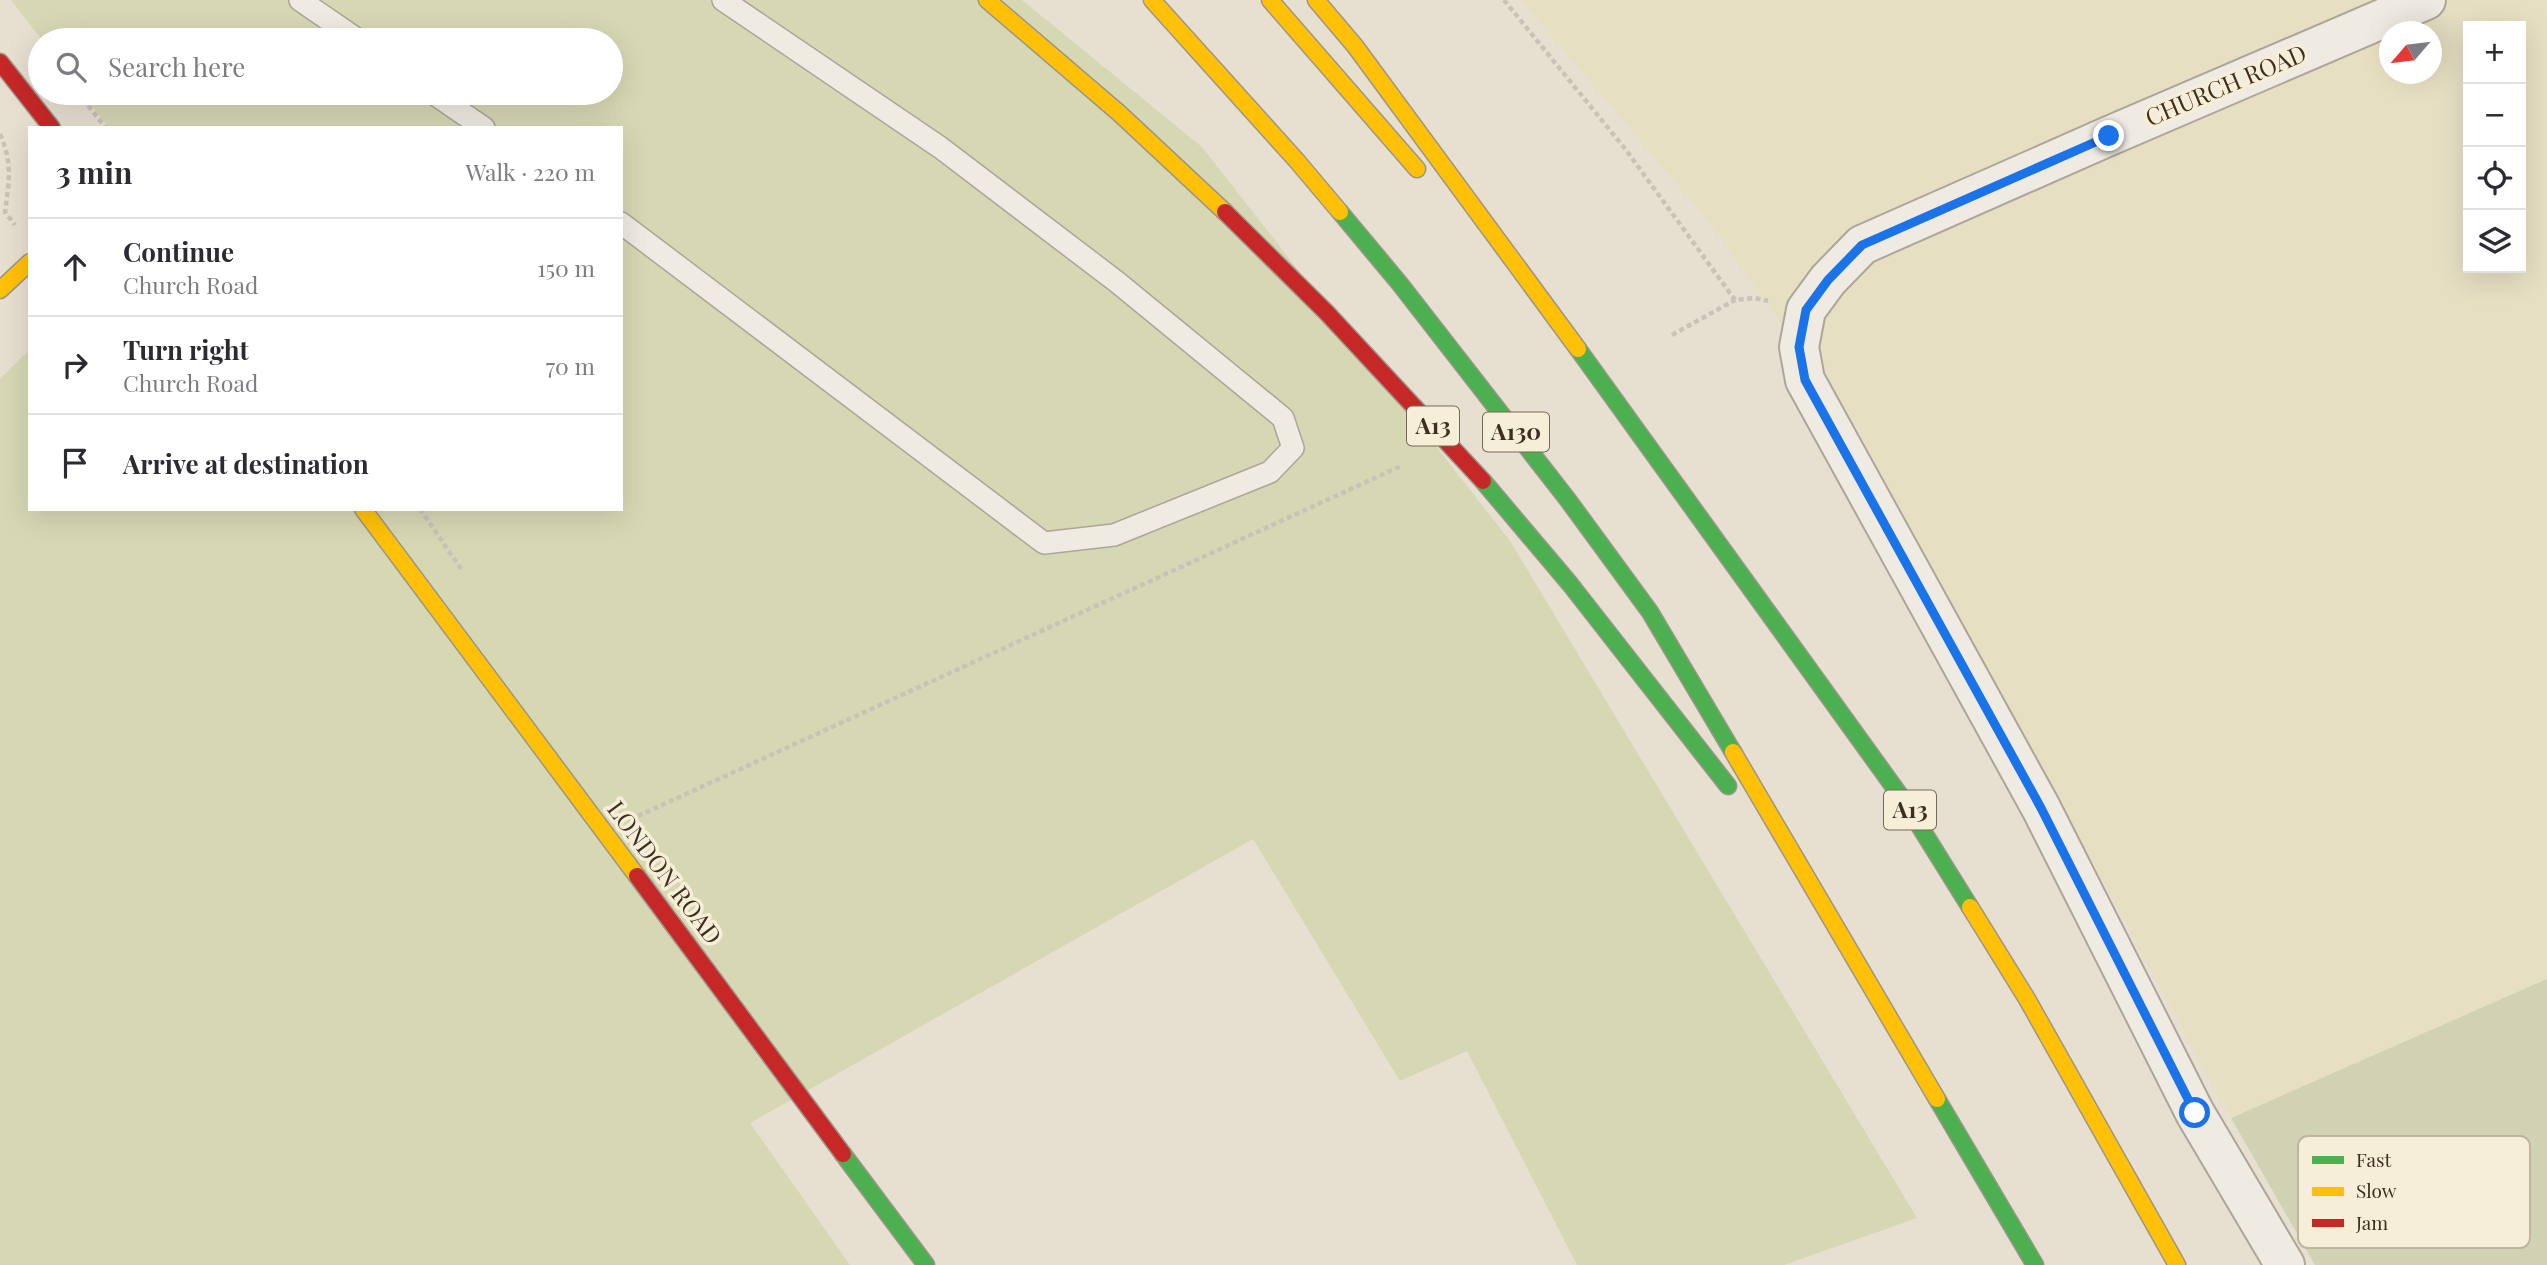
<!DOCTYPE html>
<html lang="en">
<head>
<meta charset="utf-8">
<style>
	body { margin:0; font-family:"Playfair Display",serif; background:#f2f2f3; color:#2b2b33 }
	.controls { position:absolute; right:21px; top:21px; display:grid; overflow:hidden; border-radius:0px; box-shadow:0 7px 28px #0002 }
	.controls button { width:63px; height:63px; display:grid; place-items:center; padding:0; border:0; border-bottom:2px solid #e1e1e2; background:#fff; color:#2b2b33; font:35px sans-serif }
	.compass { position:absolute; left:2379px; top:21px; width:63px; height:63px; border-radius:50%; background:#fff; box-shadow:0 7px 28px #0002; rotate:242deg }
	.stop { position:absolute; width:21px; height:21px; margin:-16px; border:5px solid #1a73e8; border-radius:50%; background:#fff }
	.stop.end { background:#1a73e8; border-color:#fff; box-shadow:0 2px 7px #0008 }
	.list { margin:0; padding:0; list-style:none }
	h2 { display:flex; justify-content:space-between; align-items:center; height:91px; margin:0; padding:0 28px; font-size:30px }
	h2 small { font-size:23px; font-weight:400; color:#7c7c81 }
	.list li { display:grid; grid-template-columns:46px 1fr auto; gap:21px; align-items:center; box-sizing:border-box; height:98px; padding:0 28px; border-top:2px solid #e1e1e2 }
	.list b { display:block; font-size:26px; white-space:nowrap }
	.list p { margin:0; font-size:23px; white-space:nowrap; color:#7c7c81 }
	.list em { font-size:23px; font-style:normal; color:#7c7c81 }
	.icon { flex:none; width:38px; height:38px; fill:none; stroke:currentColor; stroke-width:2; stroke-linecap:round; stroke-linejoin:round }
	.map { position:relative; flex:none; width:2547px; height:1265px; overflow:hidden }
	.search { position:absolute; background:#fff; box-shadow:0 7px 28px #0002; left:28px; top:28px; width:595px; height:77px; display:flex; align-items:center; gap:18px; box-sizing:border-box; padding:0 24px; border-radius:38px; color:#7c7c81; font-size:26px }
	.panel { position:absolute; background:#fff; box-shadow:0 7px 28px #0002; left:28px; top:126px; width:595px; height:385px; border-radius:0px }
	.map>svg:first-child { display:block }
	.farmland { fill:#e6dfc2; fill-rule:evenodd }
	.green { fill:#d6d7b3 }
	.cemetery { fill:#d1d1b3 }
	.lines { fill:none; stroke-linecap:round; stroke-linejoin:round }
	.lane-casing { stroke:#ada599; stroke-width:24 }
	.street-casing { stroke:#ada599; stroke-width:42 }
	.fast-casing { stroke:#9c958a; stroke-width:19 }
	.slow-casing { stroke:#9c958a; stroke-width:19 }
	.jam-casing { stroke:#9c958a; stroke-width:19 }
	.path { stroke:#c8c2b9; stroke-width:4.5; stroke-dasharray:5 3.5; stroke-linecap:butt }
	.lane { stroke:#efebe3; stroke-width:21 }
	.street { stroke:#efebe3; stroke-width:38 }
	.fast { stroke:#4caf50; stroke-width:16 }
	.slow { stroke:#ffc107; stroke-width:16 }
	.jam { stroke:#c62828; stroke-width:16 }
	.route { stroke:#1a73e8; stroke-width:9 }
	.labels { text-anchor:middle; stroke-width:7; stroke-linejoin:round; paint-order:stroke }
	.shield { fill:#f7eed8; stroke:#756857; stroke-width:2 }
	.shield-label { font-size:23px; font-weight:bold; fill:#3d2e20 }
	.street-label { font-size:24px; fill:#3d2e20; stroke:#f7eed8 }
	.key { fill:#f7eed8; stroke:#bfb4a1; stroke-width:2 }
	.key-label { font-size:19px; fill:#3d2e20 }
</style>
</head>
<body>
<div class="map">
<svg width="2547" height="1265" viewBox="0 0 2547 1265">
	<rect width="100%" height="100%" fill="#e7e0d1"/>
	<path class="farmland" d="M1521 0H2547V979L2231 1118 1857 428 1709 222ZM2468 26H2521V268H2468ZM2390 32H2432V74H2390Z"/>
	<polygon class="green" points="11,0 1022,0 1202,147 1510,541 1917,1218 1784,1265 1577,1265 1467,1051 1400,1081 1253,839 750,1123 850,1265 0,1265 0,379 30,349 30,509 621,509 621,128 109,128 82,93 611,93 611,40 42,40"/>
	<polygon class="cemetery" points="2547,979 2547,1265 2315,1265 2231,1118"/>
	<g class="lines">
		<defs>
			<g id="lane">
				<polyline points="300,0 358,40"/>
				<polyline points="433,93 484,128"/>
				<polyline points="621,223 1044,543 1114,535 1270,472 1293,448 1283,418 1117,282 941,148 723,0"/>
			</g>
			<polyline id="street" points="2285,1265 2195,1113 2041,808 1805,380 1799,347 1806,310 1828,280 1862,245 2109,136 2426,0"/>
			<g id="fast">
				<polyline points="1340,212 1400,284 1568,500 1650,612 1733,752"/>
				<polyline points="1578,349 1904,801 1970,907"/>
				<polyline points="1483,481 1570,584 1728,786"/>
				<polyline points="1937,1099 2035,1265"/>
				<polyline points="843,1154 926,1265"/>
			</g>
			<g id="slow">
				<polyline points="987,0 1119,113 1225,212"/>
				<polyline points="1152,0 1297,161 1340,212"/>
				<polyline points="1270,0 1417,169"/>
				<polyline points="1316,0 1355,46 1578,349"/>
				<polyline points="0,290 30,262"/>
				<polyline points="363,509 637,876"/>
				<polyline points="1733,752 1937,1099"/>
				<polyline points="1970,907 2027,999 2177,1265"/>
			</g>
			<g id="jam">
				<polyline points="0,62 52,128"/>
				<polyline points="1225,212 1327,313 1483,481"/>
				<polyline points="637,876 843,1154"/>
			</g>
		</defs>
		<use href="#lane" class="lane-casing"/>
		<use href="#street" class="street-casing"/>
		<use href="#fast" class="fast-casing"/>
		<use href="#slow" class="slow-casing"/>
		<use href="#jam" class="jam-casing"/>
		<g class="path">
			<polyline points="1504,0 1626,150 1735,300 1755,298 1768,301"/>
			<polyline points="83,99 106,128"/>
			<path d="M0 134C13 164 9 181 5 212L15 225"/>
			<polyline points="1672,335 1735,300"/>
			<polyline points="420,509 461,569"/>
			<polyline points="638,816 1401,466"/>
		</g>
		<use href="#lane" class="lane"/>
		<use href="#street" class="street"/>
		<use href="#fast" class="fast"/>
		<use href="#slow" class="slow"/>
		<use href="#jam" class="jam"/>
	</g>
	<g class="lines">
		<polyline class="route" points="2109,136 1862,245 1828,280 1806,310 1799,347 1805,380 2041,808 2195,1113"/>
	</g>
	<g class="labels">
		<g class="shield">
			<rect x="1407" y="406.5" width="52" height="39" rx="5"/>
			<rect x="1483" y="412.5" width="66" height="39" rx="5"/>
			<rect x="1884" y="790.5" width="52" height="39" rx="5"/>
		</g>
		<g class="shield-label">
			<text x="1433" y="434">A13</text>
			<text x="1516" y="440">A130</text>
			<text x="1910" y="818">A13</text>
		</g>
		<g class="street-label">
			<text transform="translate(2226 86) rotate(-23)" y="8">CHURCH ROAD</text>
			<text transform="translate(664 873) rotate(53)" y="8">LONDON ROAD</text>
		</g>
	</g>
	<rect x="2298" y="1136" width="232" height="112" rx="10" class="key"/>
	<rect x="2312" y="1156" width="32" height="8" fill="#4caf50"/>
	<rect x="2312" y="1187" width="32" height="9" fill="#ffc107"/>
	<rect x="2312" y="1219" width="32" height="8" fill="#c62828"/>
	<g class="key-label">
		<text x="2356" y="1167">Fast</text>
		<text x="2356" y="1198">Slow</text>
		<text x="2356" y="1230">Jam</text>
	</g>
</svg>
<div class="controls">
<button>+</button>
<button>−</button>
<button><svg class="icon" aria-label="locate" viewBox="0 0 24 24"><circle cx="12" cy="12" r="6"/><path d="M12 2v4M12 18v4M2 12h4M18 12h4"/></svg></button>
<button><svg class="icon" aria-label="layers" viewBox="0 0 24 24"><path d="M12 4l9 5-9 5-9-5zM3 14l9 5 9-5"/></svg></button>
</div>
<svg class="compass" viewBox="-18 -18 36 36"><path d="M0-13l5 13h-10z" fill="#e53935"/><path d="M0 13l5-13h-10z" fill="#7c7c81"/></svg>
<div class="stop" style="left:2195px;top:1113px"></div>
<div class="stop end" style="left:2109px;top:136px"></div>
<div class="search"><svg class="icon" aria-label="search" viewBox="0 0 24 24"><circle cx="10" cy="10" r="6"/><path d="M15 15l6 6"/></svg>Search here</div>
<section class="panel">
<h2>3 min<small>Walk · 220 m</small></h2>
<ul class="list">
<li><svg class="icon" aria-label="ahead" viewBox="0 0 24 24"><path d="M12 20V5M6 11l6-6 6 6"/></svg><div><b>Continue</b><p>Church Road</p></div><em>150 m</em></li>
<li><svg class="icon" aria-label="right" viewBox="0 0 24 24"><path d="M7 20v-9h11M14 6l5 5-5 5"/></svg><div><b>Turn right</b><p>Church Road</p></div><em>70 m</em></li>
<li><svg class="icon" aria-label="arrive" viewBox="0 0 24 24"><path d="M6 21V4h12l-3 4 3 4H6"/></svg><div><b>Arrive at destination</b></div></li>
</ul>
</section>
</div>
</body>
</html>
